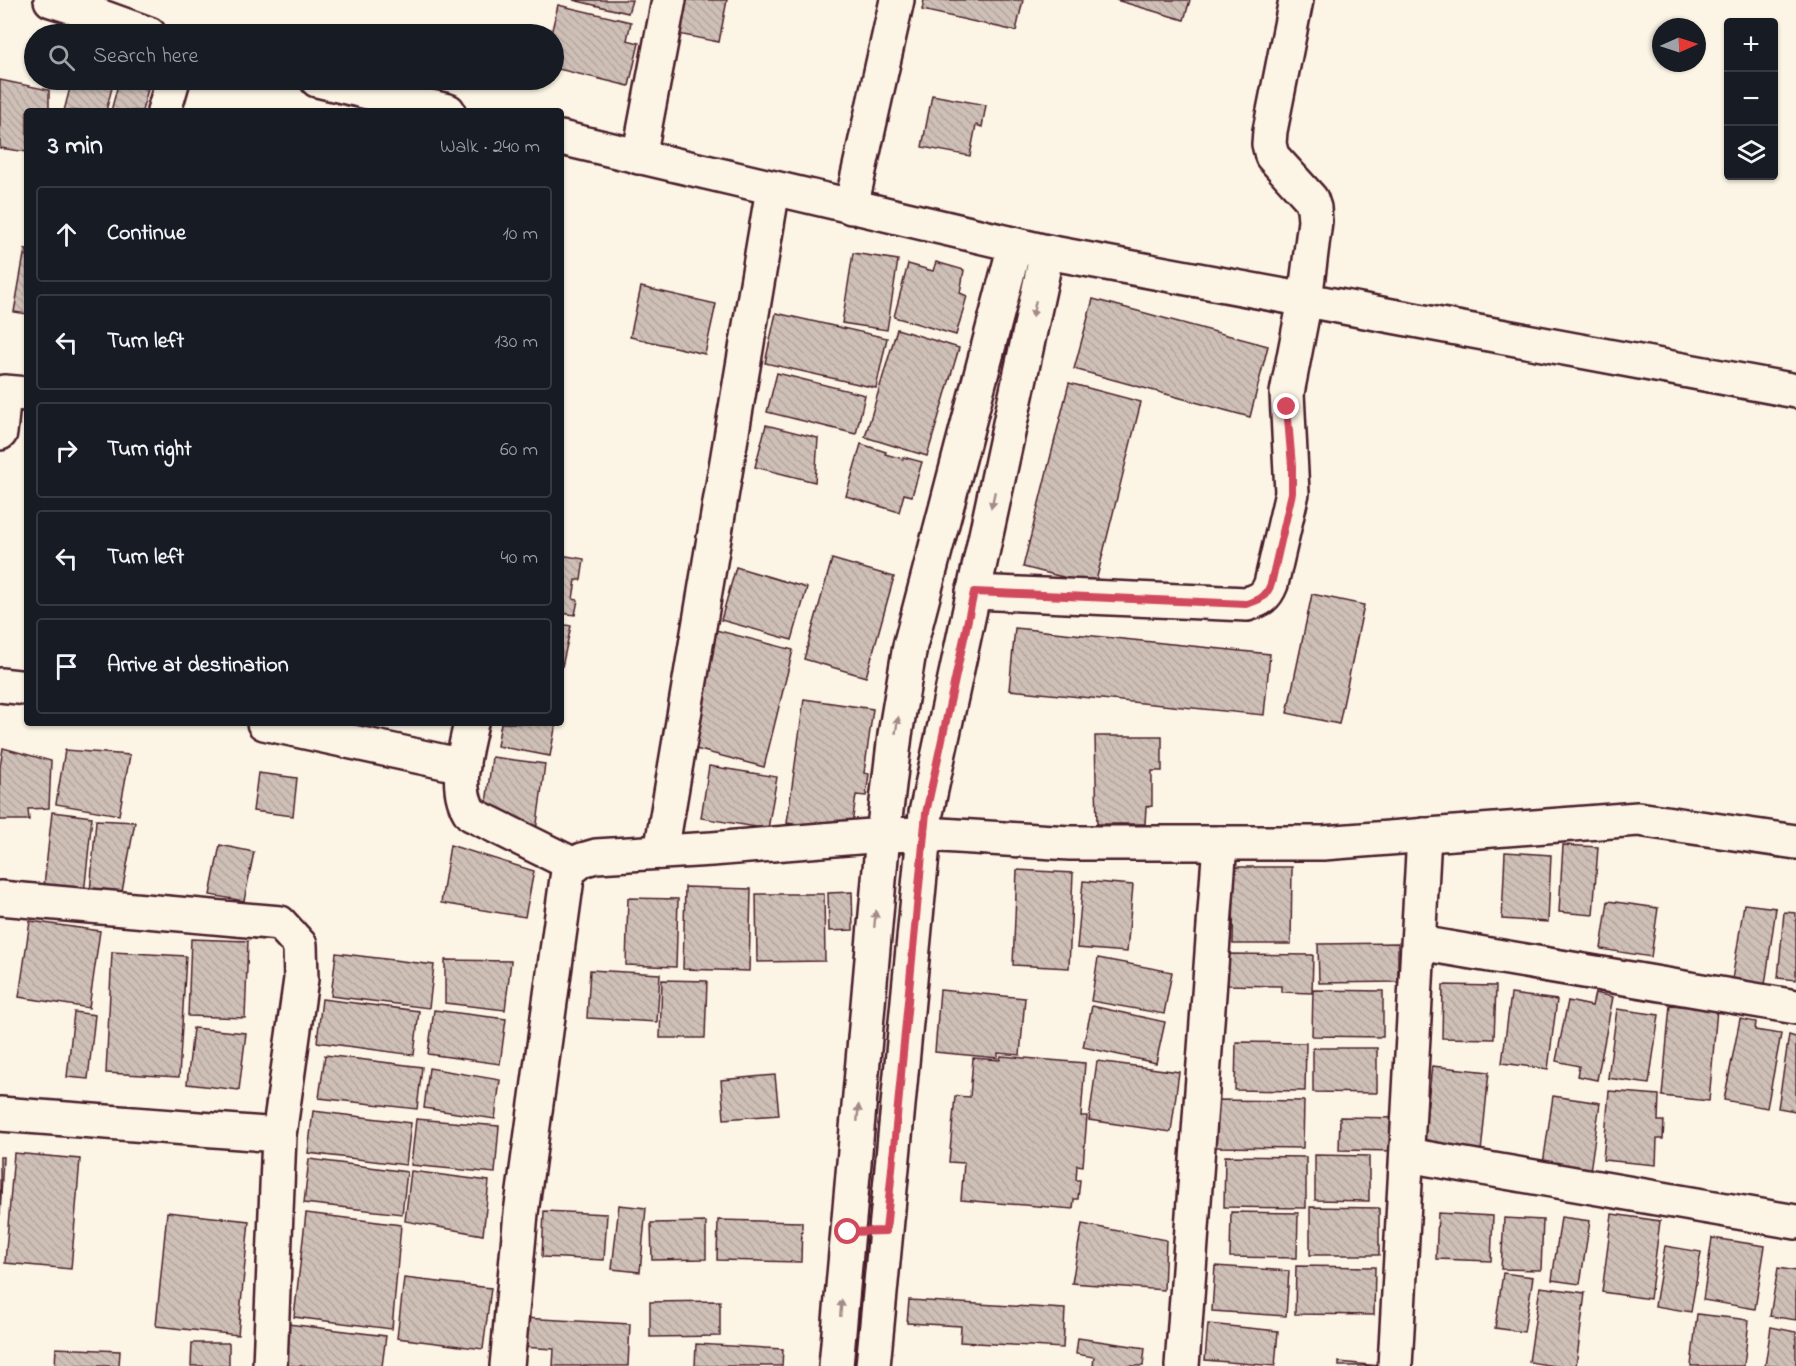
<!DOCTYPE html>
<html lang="en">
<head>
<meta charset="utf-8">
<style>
	body { margin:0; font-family:"Indie Flower",sans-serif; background:#20242c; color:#f1f3f6 }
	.controls { position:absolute; right:18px; top:18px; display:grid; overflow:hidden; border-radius:6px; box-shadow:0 2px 4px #0004 }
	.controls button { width:54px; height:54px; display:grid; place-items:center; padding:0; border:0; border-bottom:2px solid #363941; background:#171b24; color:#f1f3f6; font:30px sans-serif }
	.compass { position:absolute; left:1652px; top:18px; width:54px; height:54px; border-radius:50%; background:#171b24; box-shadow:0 2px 4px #0004; rotate:87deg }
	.stop { position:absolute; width:18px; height:18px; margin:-14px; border:4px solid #d1495b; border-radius:50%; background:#fff }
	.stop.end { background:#d1495b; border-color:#fff; box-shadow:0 2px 6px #0008 }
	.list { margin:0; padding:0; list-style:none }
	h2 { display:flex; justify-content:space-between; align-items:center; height:78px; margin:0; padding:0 24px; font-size:26px }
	h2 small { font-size:20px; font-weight:400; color:#9ea1a6 }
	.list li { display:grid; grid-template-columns:39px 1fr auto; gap:18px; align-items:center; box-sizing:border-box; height:96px; margin:0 12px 12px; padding:0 12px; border:2px solid #363941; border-radius:6px }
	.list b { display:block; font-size:22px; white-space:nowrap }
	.list em { font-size:20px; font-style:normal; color:#9ea1a6 }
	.icon { flex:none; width:33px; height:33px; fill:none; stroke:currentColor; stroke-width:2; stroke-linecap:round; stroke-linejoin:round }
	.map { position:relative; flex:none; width:1796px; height:1366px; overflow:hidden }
	.search { position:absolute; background:#171b24; box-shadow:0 2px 4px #0004; left:24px; top:24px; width:540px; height:66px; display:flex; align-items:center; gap:15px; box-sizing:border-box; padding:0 21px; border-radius:33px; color:#9ea1a6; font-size:22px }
	.panel { position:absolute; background:#171b24; box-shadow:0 2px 4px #0004; left:24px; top:108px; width:540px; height:618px; border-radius:6px }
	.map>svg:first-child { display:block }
	.building { fill:url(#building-back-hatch); stroke:#4a1f2b; stroke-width:1.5 }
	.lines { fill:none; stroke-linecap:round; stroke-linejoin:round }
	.minor-casing { stroke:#4a1f2b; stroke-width:38 }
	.minor { stroke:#fcf5e5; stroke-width:33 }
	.oneway { fill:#a38a88 }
	.route { stroke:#d1495b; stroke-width:8 }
</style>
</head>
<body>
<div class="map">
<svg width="1796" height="1366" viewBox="0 0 1796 1366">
	<defs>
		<pattern id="building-back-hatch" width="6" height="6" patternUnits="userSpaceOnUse" patternTransform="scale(1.5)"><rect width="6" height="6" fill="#cfc0b7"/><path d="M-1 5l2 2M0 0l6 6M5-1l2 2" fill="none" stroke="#b3a59e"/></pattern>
	</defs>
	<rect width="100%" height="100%" fill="#fcf5e5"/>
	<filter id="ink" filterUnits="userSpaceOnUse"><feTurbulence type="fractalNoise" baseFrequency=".0167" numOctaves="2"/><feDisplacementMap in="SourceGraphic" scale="12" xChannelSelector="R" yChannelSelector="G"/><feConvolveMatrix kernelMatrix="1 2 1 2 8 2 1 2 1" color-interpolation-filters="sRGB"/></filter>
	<g filter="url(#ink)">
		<g class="building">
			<polygon points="573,0 632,0 628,13"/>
			<polygon points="674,0 727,0 719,42 668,32"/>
			<polygon points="924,0 1023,0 1016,31 922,10"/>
			<polygon points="1116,0 1190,0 1184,20"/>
			<polygon points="558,5 631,22 627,40 639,43 629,86 554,68 554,34 551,34"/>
			<polygon points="0,80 49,90 49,111 27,111 27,152 0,148"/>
			<polygon points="72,80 114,80 106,111 64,111"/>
			<polygon points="119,81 148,89 142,111 111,111"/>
			<polygon points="932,95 986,105 982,127 976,125 970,156 922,147"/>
			<polygon points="25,249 27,249 27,314 14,312"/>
			<polygon points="853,253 898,260 887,330 842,323"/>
			<polygon points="936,262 964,270 960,293 967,296 956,335 894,317 908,264 933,271"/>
			<polygon points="641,287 716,304 705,354 630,337"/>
			<polygon points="1093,299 1268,346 1250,417 1074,369"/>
			<polygon points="776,313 887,338 876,388 765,363"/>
			<polygon points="897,329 959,348 927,456 865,437"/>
			<polygon points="777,373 865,395 856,434 767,412"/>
			<polygon points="1069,383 1141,402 1095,585 1023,567"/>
			<polygon points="766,425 818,438 815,482 755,467"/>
			<polygon points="861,444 886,452 885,454 903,459 903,457 922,462 912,496 904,494 899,512 846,496"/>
			<polygon points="561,555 584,559 581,580 576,580 573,599 578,600 575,615 561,613"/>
			<polygon points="832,559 894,577 866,677 804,659"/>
			<polygon points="736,567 807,588 792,640 721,620"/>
			<polygon points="1312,594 1364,605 1339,724 1287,713"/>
			<polygon points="561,624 571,626 561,671"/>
			<polygon points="1015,628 1270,654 1264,715 1009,690"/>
			<polygon points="712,629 793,650 764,767 684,746"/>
			<polygon points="804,699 873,709 864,773 869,774 866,796 856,795 851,832 787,823"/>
			<polygon points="501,723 556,723 550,756 497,746"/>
			<polygon points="1095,736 1162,736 1162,771 1152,771 1152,806 1146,807 1145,824 1097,824"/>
			<polygon points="3,748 51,761 49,808 28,809 29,820 0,820 0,767"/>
			<polygon points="65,750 130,755 119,815 56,804"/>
			<polygon points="492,757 545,764 536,831 484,820"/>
			<polygon points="709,766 777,777 768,829 701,818"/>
			<polygon points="258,773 297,778 293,816 253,811"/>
			<polygon points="52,812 92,817 84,894 44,886"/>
			<polygon points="96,820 135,822 119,908 90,893"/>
			<polygon points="220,845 254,852 244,901 210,895"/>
			<polygon points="450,845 534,871 525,917 441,903"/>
			<polygon points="1563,845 1598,847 1593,915 1559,912"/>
			<polygon points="1505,852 1551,855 1548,922 1502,919"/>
			<polygon points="1234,867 1292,867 1291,944 1233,944"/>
			<polygon points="1017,870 1073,873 1069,968 1013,965"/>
			<polygon points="1083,881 1133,885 1127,952 1077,948"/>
			<polygon points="685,887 751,889 749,971 683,969"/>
			<polygon points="852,892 853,930 829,931 828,893"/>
			<polygon points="756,894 824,894 825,961 757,962"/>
			<polygon points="628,898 678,899 676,967 626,965"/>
			<polygon points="1608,901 1658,908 1651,957 1601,949"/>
			<polygon points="1744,904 1776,908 1765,985 1732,980"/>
			<polygon points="1784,912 1796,913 1796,980 1778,978"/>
			<polygon points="30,921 100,931 89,1008 19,997"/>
			<polygon points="191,939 248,941 245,1018 188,1016"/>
			<polygon points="1398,943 1398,982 1319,983 1318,944"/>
			<polygon points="112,952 186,956 179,1077 106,1073"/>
			<polygon points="336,953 434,965 429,1008 331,996"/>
			<polygon points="1225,954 1313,955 1312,993 1281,992 1281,986 1225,985"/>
			<polygon points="1098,958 1172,972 1164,1014 1091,1001"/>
			<polygon points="445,960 511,961 505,1010 445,1003"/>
			<polygon points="590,970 660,974 657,1022 587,1018"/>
			<polygon points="662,980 707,981 705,1038 660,1038"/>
			<polygon points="1443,985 1496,986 1494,1039 1442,1038"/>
			<polygon points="940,990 1025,998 1020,1055 998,1053 998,1058 935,1052"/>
			<polygon points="1313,990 1383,991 1383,1037 1312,1036"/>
			<polygon points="1595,993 1613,997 1597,1080 1577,1076 1579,1066 1556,1061 1568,1001 1592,1006"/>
			<polygon points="1511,994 1557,1000 1548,1069 1502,1063"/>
			<polygon points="322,999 419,1011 414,1055 317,1042"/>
			<polygon points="1670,1005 1717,1009 1709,1101 1662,1096"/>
			<polygon points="1092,1006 1165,1022 1156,1063 1083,1047"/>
			<polygon points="1617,1009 1659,1015 1649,1084 1608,1078"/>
			<polygon points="434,1010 506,1019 500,1064 428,1054"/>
			<polygon points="74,1012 95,1015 88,1079 67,1077"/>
			<polygon points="1740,1019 1756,1022 1755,1030 1781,1034 1767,1108 1724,1100"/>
			<polygon points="193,1028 246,1033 239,1090 187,1084"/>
			<polygon points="1789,1035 1796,1037 1796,1111 1778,1108"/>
			<polygon points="1236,1042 1306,1043 1305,1091 1235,1090"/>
			<polygon points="1313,1048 1377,1048 1377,1093 1313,1092"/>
			<polygon points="325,1055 422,1067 417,1109 319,1098"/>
			<polygon points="1001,1056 1085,1063 1081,1116 1087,1116 1083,1166 1077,1165 1076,1180 1080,1180 1078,1199 1074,1199 1073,1209 961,1200 964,1163 949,1162 955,1096 970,1097 973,1058 1000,1060"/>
			<polygon points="1097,1061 1179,1072 1171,1132 1089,1120"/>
			<polygon points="1432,1066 1489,1072 1480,1162 1422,1156"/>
			<polygon points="429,1068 500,1080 495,1119 424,1108"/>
			<polygon points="775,1075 779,1115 724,1119 721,1080"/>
			<polygon points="1609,1091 1659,1095 1658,1121 1664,1121 1663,1139 1657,1139 1656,1165 1603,1160"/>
			<polygon points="1553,1096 1600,1103 1590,1171 1543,1164"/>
			<polygon points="1213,1100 1304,1101 1303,1148 1212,1147"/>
			<polygon points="313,1111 411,1123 406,1165 308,1153"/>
			<polygon points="1340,1117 1398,1118 1398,1151 1339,1150"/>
			<polygon points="416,1119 499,1126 495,1173 411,1165"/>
			<polygon points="14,1153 80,1159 71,1269 5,1263"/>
			<polygon points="1315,1155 1369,1156 1369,1201 1315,1200"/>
			<polygon points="1225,1156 1306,1157 1306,1208 1224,1207"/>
			<polygon points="0,1157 3,1157 0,1215"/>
			<polygon points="309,1159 407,1172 402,1214 304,1203"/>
			<polygon points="411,1171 489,1181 483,1235 405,1221"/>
			<polygon points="619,1205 646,1208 640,1272 612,1269"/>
			<polygon points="1310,1207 1379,1208 1379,1255 1310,1255"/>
			<polygon points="544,1211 607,1214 604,1260 542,1257"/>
			<polygon points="167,1212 249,1221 238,1335 156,1326"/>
			<polygon points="1231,1212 1298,1213 1297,1258 1230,1257"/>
			<polygon points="306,1213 401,1225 392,1329 294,1317"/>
			<polygon points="1438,1213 1493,1216 1491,1261 1436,1259"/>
			<polygon points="1612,1214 1660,1221 1650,1299 1602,1292"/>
			<polygon points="1561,1217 1590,1221 1580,1284 1552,1280"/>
			<polygon points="1504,1218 1543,1220 1541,1270 1501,1269"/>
			<polygon points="718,1220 802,1222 801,1262 717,1260"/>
			<polygon points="706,1222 706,1259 652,1260 651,1223"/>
			<polygon points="1082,1224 1166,1240 1164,1290 1072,1283"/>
			<polygon points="1712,1238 1765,1246 1755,1309 1703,1300"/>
			<polygon points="1665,1246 1701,1252 1691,1312 1655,1306"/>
			<polygon points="1215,1266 1289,1271 1286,1316 1212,1311"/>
			<polygon points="1296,1266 1375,1267 1374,1315 1295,1314"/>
			<polygon points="1778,1268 1796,1271 1796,1320 1770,1316"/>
			<polygon points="1503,1273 1533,1277 1524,1332 1495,1328"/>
			<polygon points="404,1278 491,1288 483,1349 397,1338"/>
			<polygon points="1540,1287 1585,1293 1576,1366 1554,1366 1529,1362"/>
			<polygon points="909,1300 1065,1309 1063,1348 960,1342 961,1326 907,1323"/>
			<polygon points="720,1301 720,1336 650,1337 650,1302"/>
			<polygon points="1697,1314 1749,1320 1744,1366 1691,1366"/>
			<polygon points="523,1318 630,1324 628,1366 553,1366 554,1349 521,1347"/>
			<polygon points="288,1324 386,1336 382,1366 283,1366"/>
			<polygon points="1208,1324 1278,1331 1275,1366 1205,1360"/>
			<polygon points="1771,1327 1796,1332 1796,1366 1765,1366"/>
			<polygon points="1078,1338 1145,1348 1143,1366 1093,1366 1094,1357 1076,1354"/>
			<polygon points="192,1343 229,1343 229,1366 191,1366"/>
			<polygon points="696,1344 783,1349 782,1366 695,1366"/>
			<polygon points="56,1348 120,1351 119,1366 55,1366"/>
			<polygon points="1339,1362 1380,1366 1339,1366"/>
		</g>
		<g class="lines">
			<defs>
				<g id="minor">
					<polyline points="51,0 77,8 149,34"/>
					<polyline points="317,80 448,111"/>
					<polyline points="164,111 173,80"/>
					<polyline points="561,138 1047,252 1796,391"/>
					<polyline points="639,157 669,0"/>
					<polyline points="851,207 897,0"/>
					<polyline points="0,433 4,392 27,394"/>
					<path d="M973 592 1247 604C1260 600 1266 597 1271 584L1292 493 1287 393 1305 300 1315 221 1314 208 1311 199 1272 156 1269 144 1270 131 1296 0"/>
					<polyline points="0,685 27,688"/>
					<polyline points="264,723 463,766"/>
					<path d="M471 723C465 752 453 788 471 814L574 865"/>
					<polyline points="661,852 773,189"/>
					<polyline points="0,898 280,923 300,945 301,979 279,1135"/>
					<polyline points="1419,943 1796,1007"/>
					<polyline points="0,1114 279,1135 270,1366"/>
					<polyline points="1407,1155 1796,1222"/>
					<polyline points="507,1366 521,1213 568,871 582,860 596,856 712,849 883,835 925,834 1070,843 1323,843 1638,819 1796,842"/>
					<polyline points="836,1366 883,835 895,735 910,646 1015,245"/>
					<polyline points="873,1366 926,813 1047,252"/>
					<polyline points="1182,1366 1220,843"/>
					<polyline points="1395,1366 1424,835"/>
				</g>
			</defs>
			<use href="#minor" class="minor-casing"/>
			<use href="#minor" class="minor"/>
		</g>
		<defs><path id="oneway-solid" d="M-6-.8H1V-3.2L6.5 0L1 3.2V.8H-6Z" transform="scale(1.5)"/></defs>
		<g class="oneway">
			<use href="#oneway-solid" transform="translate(1034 309) rotate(102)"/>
			<use href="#oneway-solid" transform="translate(993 500) rotate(102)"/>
			<use href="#oneway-solid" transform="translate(897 725) rotate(-80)"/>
			<use href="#oneway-solid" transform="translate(875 919) rotate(-85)"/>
			<use href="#oneway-solid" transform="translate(858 1113) rotate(-85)"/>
			<use href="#oneway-solid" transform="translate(841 1308) rotate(-85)"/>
		</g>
	</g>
	<g class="lines" filter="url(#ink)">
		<path class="route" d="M848 1232 886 1231 926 813 974 592 1246 604C1260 600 1266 597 1271 584L1292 493V466L1287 407"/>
	</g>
</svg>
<div class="controls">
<button>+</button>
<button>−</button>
<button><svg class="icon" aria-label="layers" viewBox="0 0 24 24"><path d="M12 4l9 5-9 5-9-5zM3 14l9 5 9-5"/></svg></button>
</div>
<svg class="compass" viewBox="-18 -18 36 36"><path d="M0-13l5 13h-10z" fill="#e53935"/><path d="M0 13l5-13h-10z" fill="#9ea1a6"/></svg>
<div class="stop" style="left:848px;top:1232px"></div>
<div class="stop end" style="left:1287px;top:407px"></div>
<div class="search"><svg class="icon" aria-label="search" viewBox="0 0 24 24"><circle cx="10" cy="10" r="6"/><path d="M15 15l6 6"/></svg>Search here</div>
<section class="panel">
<h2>3 min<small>Walk · 240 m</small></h2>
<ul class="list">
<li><svg class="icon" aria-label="ahead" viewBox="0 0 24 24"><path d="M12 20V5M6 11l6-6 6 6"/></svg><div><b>Continue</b></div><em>10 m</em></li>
<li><svg class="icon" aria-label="left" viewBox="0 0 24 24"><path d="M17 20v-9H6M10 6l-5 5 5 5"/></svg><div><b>Turn left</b></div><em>130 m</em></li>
<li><svg class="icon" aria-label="right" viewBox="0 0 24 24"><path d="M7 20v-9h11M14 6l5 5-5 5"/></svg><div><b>Turn right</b></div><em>60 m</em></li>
<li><svg class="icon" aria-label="left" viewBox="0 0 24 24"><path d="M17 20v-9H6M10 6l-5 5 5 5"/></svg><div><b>Turn left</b></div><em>40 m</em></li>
<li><svg class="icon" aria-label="arrive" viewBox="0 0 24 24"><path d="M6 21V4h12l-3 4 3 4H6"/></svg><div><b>Arrive at destination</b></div></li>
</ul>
</section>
</div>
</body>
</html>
